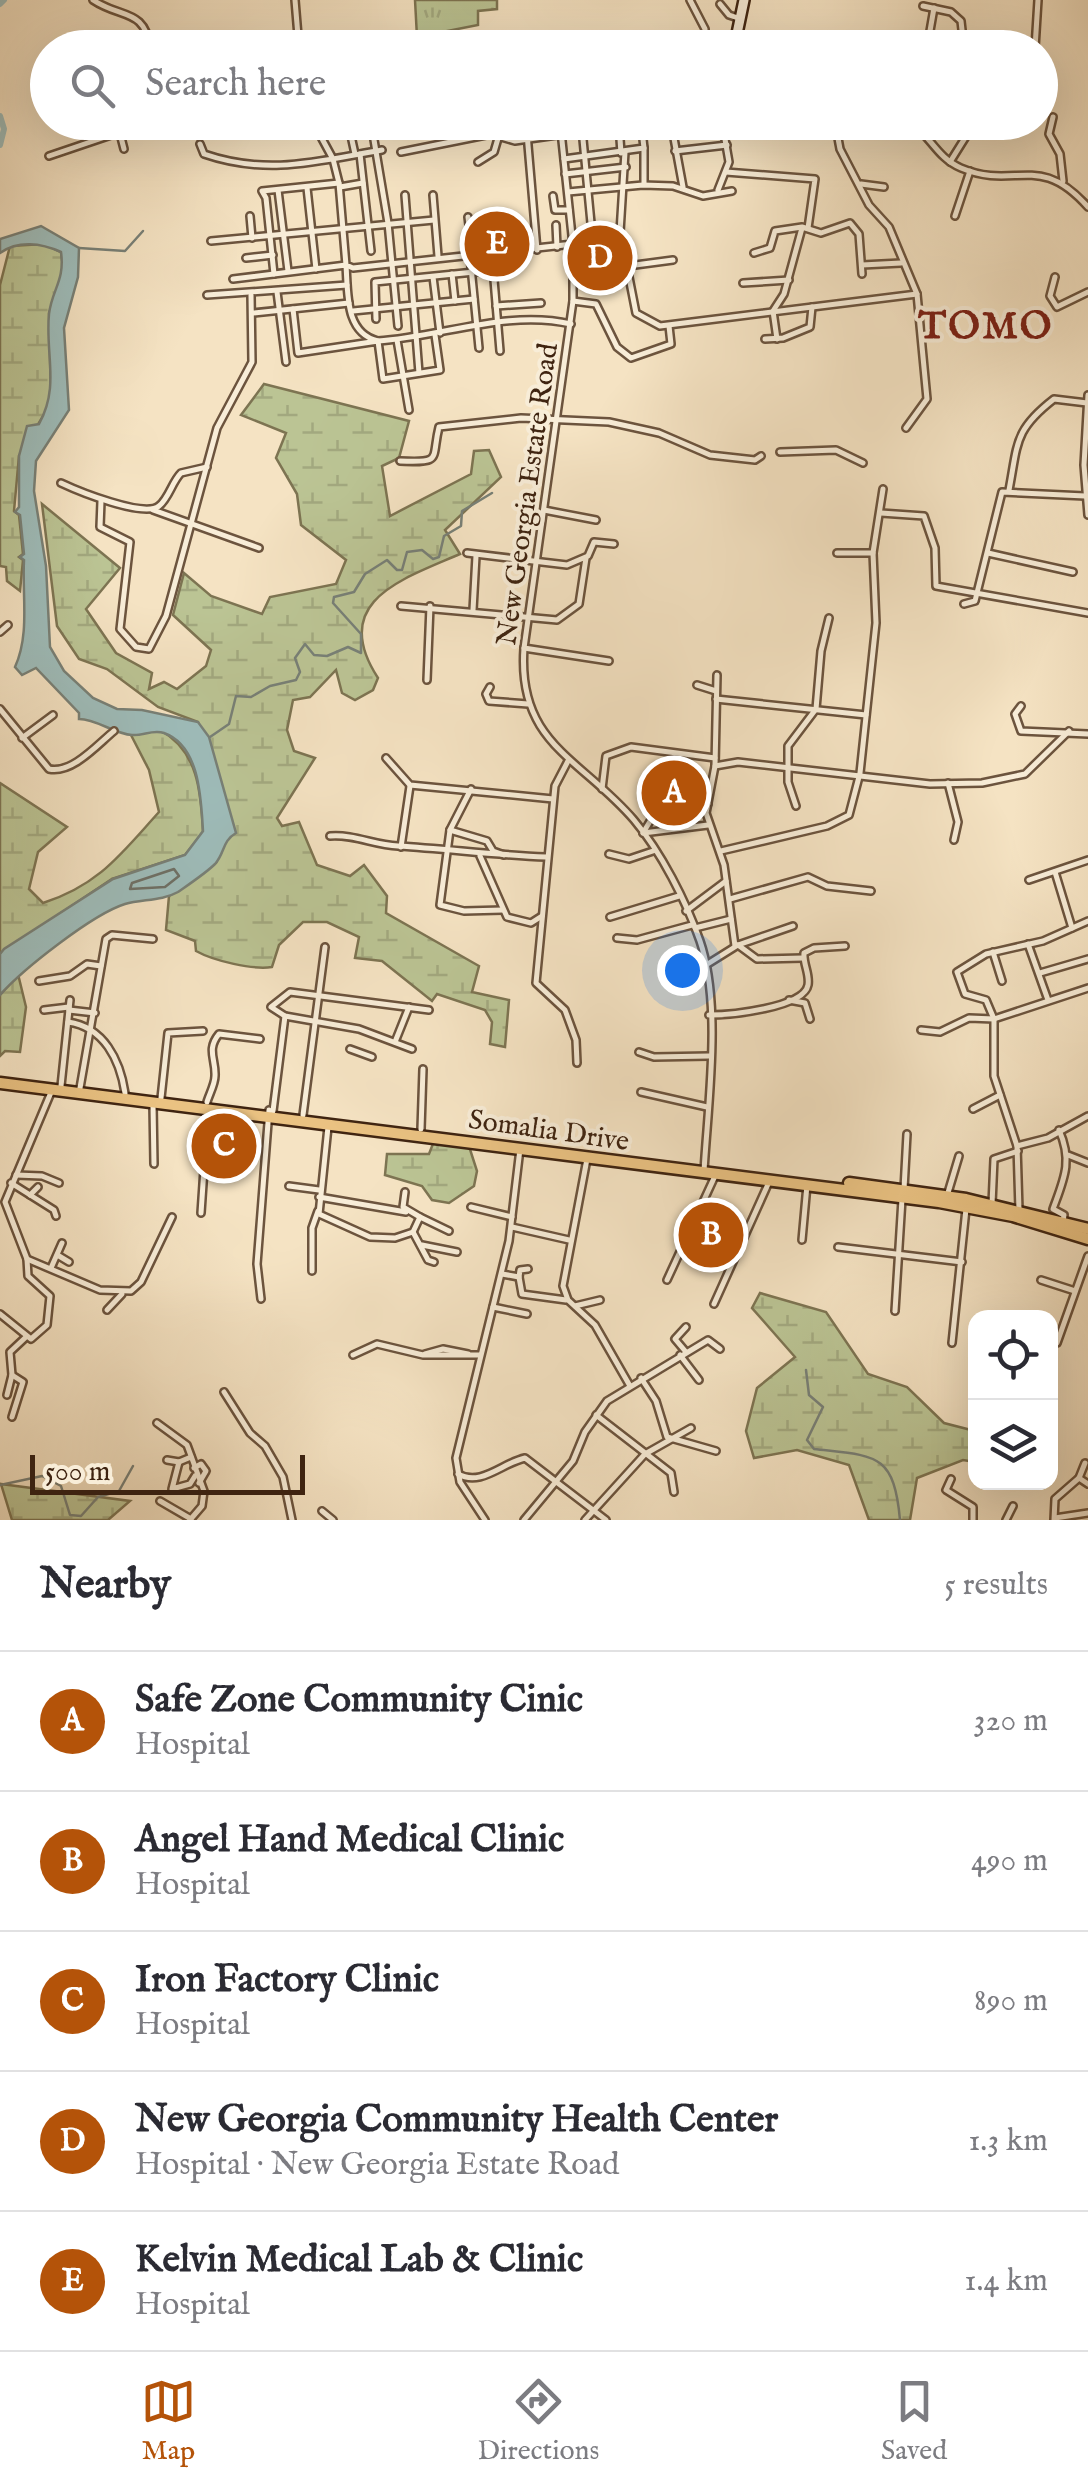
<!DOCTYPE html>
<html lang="en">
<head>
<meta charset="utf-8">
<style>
	body { margin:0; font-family:"IM FELL English",serif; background:#f2f2f3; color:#2b2b33 }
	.controls { position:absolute; right:30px; bottom:30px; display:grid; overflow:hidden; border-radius:20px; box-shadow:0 10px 40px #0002 }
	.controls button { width:90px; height:90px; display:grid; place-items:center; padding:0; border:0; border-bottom:2px solid #e1e1e2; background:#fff; color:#2b2b33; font:50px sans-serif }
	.scale { position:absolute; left:30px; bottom:25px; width:275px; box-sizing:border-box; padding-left:10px; border:5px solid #3f2411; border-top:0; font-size:28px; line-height:35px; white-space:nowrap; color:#3f2411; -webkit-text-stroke:8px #f8edd8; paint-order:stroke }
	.you { position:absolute; left:682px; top:970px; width:35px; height:35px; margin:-25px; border:8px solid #fff; border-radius:50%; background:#1a73e8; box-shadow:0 0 0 15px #1a73e833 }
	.badge { display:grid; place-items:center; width:65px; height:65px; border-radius:50%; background:#b45309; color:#fff; font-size:32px; font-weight:700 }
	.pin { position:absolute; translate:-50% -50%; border:5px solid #fff; box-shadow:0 2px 10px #0006 }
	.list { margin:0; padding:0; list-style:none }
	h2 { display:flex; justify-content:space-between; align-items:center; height:130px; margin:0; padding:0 40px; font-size:42px }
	h2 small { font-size:32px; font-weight:400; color:#7c7c81 }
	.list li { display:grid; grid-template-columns:65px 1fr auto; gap:30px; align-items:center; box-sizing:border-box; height:140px; padding:0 40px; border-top:2px solid #e1e1e2 }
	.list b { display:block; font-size:38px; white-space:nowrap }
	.list p { margin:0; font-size:32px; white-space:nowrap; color:#7c7c81 }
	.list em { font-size:32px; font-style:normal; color:#7c7c81 }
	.icon { flex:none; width:55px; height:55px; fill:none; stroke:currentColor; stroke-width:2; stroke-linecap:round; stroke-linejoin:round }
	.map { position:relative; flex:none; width:1088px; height:1520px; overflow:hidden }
	.search { position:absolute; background:#fff; box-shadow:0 10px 40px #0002; left:30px; right:30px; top:30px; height:110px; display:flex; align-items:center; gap:25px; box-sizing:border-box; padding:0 35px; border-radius:55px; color:#7c7c81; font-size:38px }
	.sheet { height:830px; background:#fff }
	nav { display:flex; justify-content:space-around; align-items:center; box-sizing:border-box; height:140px; border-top:2px solid #e1e1e2; background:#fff; font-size:28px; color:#7c7c81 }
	nav a { display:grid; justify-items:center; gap:5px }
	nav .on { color:#b45309 }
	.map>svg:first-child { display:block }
	.grass { fill:url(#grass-tufts); stroke:#7d7452; stroke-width:2.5 }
	.wetland { fill:url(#wetland-marsh); stroke:#7d7452; stroke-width:2.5 }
	.water { fill:#9ebdbb; stroke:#788077; stroke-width:2.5 }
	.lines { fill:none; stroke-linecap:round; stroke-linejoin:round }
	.shore { stroke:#6e7066; stroke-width:2.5 }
	.stream { stroke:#788077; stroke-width:2.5 }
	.river { stroke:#9ebdbb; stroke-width:6 }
	.street-casing { stroke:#6c543e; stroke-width:10 }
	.secondary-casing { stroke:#3f2411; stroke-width:14 }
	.primary-casing { stroke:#3f2411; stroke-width:15 }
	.street { stroke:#f8edd8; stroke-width:5 }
	.secondary { stroke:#f8edd8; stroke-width:9 }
	.primary { stroke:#eac282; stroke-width:10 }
	.labels { text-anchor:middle; stroke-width:8; stroke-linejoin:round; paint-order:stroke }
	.street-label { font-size:28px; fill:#3f2411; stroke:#f8edd8 }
	.district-label { font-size:38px; font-weight:bold; letter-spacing:2.5px; fill:#7a1f14; stroke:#f8edd8 }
</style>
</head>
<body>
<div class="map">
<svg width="1088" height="1520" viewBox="0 0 1088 1520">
	<defs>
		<pattern id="grass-tufts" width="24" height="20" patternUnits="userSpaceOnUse" patternTransform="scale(2.5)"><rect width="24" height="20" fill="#bbc494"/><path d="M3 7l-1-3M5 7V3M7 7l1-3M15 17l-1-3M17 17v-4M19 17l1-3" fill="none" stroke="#a2a87f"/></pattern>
		<pattern id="wetland-marsh" width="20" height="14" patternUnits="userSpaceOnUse" patternTransform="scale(2.5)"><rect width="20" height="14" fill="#bbc494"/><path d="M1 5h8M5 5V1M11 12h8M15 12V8" fill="none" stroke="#a2a87f"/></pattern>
	</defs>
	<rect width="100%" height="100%" fill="#f5e3c3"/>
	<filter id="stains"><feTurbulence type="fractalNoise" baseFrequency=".002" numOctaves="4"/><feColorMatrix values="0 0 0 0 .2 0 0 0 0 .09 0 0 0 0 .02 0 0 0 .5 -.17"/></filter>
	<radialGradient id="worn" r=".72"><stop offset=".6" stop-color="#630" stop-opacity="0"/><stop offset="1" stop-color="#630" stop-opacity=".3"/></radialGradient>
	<polygon class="grass" points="415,0 497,0 497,9 478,11 478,25 417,37"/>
	<g class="wetland">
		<polygon points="44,244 61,252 64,274 49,313 51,403 19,456 14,511 19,515 23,554 19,557 23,560 20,591 7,581 6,567 0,566 0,285 10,246"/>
		<path d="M264 384 409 421 399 458 382 466 390 516 471 474 474 451 489 450 501 477 445 530 460 554C403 579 328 601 378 678L373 690 355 700 342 693 336 670 310 697 293 700 287 730 294 751 315 758 277 818 282 826 299 822 317 865 350 876 364 865 387 896 386 913 479 966 472 992 509 1000 505 1047 490 1044 492 1022 485 1010 437 994 432 1001 382 961 355 958 359 937 327 922H303L279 945 272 967C253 970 214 961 196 951L195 941 166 930 169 896 216 863 226 839 235 833 198 722 158 707 107 669 79 659 57 626 42 504 120 568 86 609 116 653 152 673 149 689 164 682 177 689 206 666 211 650 173 615 184 573 211 596 262 614 270 597 336 584 346 560 301 525 297 494 276 458 286 433 241 415Z"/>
		<path d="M160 730C198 751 201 791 203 832L185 855 112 879 0 954V783L67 827 38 852 29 889 43 903C99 885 121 854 159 812L149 770 131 735Z"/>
		<polygon points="18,974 26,1007 20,1052 5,1051 0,1056 0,995"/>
		<polygon points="436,1136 467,1140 477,1171 474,1186 449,1203 432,1200 422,1186 385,1175 387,1154 429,1154"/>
		<polygon points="760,1293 826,1312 868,1374 907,1387 944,1423 975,1431 975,1462 963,1460 917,1478 910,1520 869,1520 849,1465 797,1450 754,1458 746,1431 757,1388 795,1357 752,1308"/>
		<polygon points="1,1484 130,1501 108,1520 12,1520"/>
	</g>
	<path class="water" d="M41 226 79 248 78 277 64 328 69 410 36 461 34 491 46 566 50 647 64 671 93 698 117 709 142 710 198 722 209 737 236 833C222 841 225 853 215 864 206 873 188 885 178 892 162 901 142 899 125 904 93 914 23 969 0 995V954L4 949 113 879 185 855 203 831C201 799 200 746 164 733 153 729 143 736 132 735 114 734 97 719 79 719V713L36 668 22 675 15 667C30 634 22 596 24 560L20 557 24 554 20 515 15 512 19 507V456L27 426 39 424C60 386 45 354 49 314 52 289 65 281 61 252 41 243 18 240 0 253V239Z"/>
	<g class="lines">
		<polygon class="shore" points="174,869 179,876 165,887 130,889 132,883"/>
		<g class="stream">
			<polyline points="79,248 125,251 143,231"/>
			<polyline points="210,737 229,724 236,696 251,697 270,686 296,680 300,672 295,658 305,644 314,655 327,656 348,647 361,653 361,634 333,603 334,597 354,592 365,574 387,560 397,570 402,570 407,552 422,550 433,559 439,557 444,536 461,526 462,511 492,493"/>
			<path d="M806 1370 809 1395 823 1407 807 1440 814 1449C875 1456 894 1452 900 1520"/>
			<polyline points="0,1485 42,1476 61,1486 70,1515 81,1516 98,1497 119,1491 133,1466"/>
		</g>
		<g class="river">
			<polyline points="0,4 4,0"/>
			<polyline points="0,116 4,129 0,145"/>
		</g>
		<defs>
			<g id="street">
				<path d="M93 0C121 19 145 8 150 48"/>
				<polyline points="295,0 299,48"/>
				<polyline points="690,0 705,29 706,48"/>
				<polyline points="720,4 729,15 738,18"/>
				<polyline points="923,6 951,12 961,21 964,48"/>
				<polyline points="927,48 934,8"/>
				<polyline points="1035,48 1038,0"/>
				<polyline points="1053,117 1049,134 1060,154 1063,181"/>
				<polyline points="117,122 124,149"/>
				<polyline points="313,122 333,159 339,183 346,265 353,268 610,240 620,232 625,152"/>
				<polyline points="331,122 335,132"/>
				<polyline points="348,122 355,154"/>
				<polyline points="371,122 388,223 398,326"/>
				<polyline points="526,122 537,250"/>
				<path d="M560 122 573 245V301L524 648C517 744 581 758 634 820 661 852 686 901 700 941 722 1005 708 1103 704 1171"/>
				<polyline points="671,122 683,187"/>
				<polyline points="689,122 692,132 723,125"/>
				<polyline points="835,122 840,149 869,205 889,227 917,294 927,399 906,428"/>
				<path d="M910 122C930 135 937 158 961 168 1016 191 1038 151 1088 207"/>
				<polyline points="619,125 621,153"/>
				<polyline points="582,129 593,244"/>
				<path d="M200 144 204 154C268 176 318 161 382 150"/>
				<polyline points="675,151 727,145"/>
				<polyline points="401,152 491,134 515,141 649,122"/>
				<polyline points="360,154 371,251"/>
				<polyline points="49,156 120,132"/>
				<polyline points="564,159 644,148 641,122"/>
				<polyline points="478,162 494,152 499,135"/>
				<polyline points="950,162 975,122"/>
				<polyline points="726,172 815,179 808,228"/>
				<polyline points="565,174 626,167"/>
				<polyline points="644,184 644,148"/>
				<polyline points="861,184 884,187"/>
				<polyline points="340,187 363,183"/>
				<polyline points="307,188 316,269"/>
				<polyline points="278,190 288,271"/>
				<polyline points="718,190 729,162 722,122"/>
				<polyline points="568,192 643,185 673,186 703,196 732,191"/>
				<polyline points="405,195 419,373"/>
				<polyline points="433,195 438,256"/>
				<polyline points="553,196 555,210 569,210"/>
				<polyline points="250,216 252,238"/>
				<polyline points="955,216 970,171"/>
				<polyline points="468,217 473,257"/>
				<polyline points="556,225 557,247"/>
				<polyline points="211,241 434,220"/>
				<polyline points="754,253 770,248 775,231 802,227 821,233 850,223 859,234 862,274"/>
				<polyline points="492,256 500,351"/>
				<polyline points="470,257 479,348"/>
				<polyline points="246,258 273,255"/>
				<polyline points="862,265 901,263"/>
				<polyline points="627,267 636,313 660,326 917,294"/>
				<polyline points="575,273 673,260"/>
				<polyline points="274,274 266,198 262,191 339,183"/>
				<polyline points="452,274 455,301"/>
				<polyline points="433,277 440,333"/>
				<polyline points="1055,277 1050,296 1057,307 1088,292"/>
				<path d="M233 279 346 265C348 294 345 333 378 341 441 337 508 309 571 324"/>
				<polyline points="743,283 789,280"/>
				<polyline points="277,292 286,362"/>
				<polyline points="207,295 347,285"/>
				<polyline points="573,301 596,304 617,347 631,358 671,344 669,326"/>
				<polyline points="496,306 541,303"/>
				<polyline points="293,309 298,353 378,341 383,379 440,370 435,335"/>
				<polyline points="353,311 474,299"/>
				<polyline points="253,313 349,303"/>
				<polyline points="376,319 375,282 494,270"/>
				<polyline points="765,339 783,338 810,327 812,307"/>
				<polyline points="777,339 773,311 784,294 802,228"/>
				<polyline points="397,340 409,410"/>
				<polyline points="1088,395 1084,465 1088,515"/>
				<polyline points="780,452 836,450 863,463"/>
				<path d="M400 461C443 463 431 460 439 427L521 418 609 422 659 433 710 455 755 460 761 456"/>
				<path d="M61 483C78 491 144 518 159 506 169 498 172 482 181 473L207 467"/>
				<path d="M1009 490C1018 443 1014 430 1054 399L1087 403"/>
				<polyline points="101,501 100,527 130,542 120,629 136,647 149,649 166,616 217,428 252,362 251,295"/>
				<polyline points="153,510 259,548"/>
				<polyline points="544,510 596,520"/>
				<polyline points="881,513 924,516 935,548 936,586 1088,613"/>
				<polyline points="467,553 567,565 588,556 594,542 614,544"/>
				<polyline points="837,553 873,553"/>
				<polyline points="988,553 1073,572"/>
				<polyline points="964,604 975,601 1002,492 1085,496"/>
				<polyline points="401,606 557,620 579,604 586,558"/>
				<polyline points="473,610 476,556"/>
				<polyline points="0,632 8,625"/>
				<polyline points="524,648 609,661"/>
				<polyline points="717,675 715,766 706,813 724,865 735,946"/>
				<polyline points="427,680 430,606"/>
				<polyline points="697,685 716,691"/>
				<polyline points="490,687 486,694 489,701 528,704"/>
				<polyline points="716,699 866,715"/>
				<polyline points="1021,706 1015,714 1021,731 1088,734"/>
				<path d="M0 709 49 769C72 774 97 745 114 731"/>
				<polyline points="22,738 53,715"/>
				<polyline points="386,758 410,785 553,799"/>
				<polyline points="568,761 555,786 536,983 565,1010 576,1040 577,1063"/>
				<polyline points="715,766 738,762 930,784 982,783 1025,774 1069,731"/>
				<polyline points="948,783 958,822 954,840"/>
				<polyline points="471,789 450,830 440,905 464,911 503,910"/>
				<polyline points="602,789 606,756 631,747 715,758"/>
				<polyline points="796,806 788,782 788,746 816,709 821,651 829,618"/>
				<polyline points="450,830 487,841 493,851 504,855"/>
				<polyline points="643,833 661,803 708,804"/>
				<polyline points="643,833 708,825"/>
				<path d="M330 836C354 834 374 845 398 846 448 849 496 855 546 857"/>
				<polyline points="401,847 410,786"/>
				<polyline points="721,851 827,826 849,815 860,773 876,623 873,553 883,489"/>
				<polyline points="609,854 629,859 653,851"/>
				<polyline points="480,856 507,917 531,923 542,916"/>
				<polyline points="1055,872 1072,928"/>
				<polyline points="1029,880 1088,860"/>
				<polyline points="730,899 808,877 827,886 871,891"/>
				<polyline points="686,911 726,881"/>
				<polyline points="610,917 679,896"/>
				<polyline points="695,928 731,919"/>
				<polyline points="617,938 637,940 692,925"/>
				<polyline points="1028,944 1048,1000"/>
				<polyline points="738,945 757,959 803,958"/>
				<polyline points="993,952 1002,981"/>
				<polyline points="706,965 738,945 793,926"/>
				<polyline points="1040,973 1088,959"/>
				<polyline points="39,981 70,976 87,964 101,966"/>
				<polyline points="789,1000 805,1003 810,1019"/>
				<polyline points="44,1010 69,1007"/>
				<polyline points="69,1010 95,1013"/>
				<path d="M709 1015C729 1015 804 1008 808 985 810 974 803 964 804 953L814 948 845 946"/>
				<path d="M68 1022C104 1027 120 1060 125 1093"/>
				<polyline points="921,1030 940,1032 969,1018 994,1019 1088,988"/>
				<polyline points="395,1042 409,1007"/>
				<polyline points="350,1049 372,1057"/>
				<polyline points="412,1049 359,1029 285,1016 271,1007 290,992 429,1010"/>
				<polyline points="639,1052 654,1057 709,1056"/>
				<polyline points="61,1086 70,1000"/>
				<polyline points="80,1088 106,939 112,935 153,939"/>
				<polyline points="641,1092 707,1107"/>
				<polyline points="161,1098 168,1033 203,1031"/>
				<path d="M207 1102C209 1095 215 1084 215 1076 216 1059 206 1050 219 1034L260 1039"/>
				<polyline points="153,1105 154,1164"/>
				<polyline points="973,1109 1000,1095"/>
				<polyline points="273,1111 285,1016"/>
				<polyline points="303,1115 325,947"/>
				<polyline points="328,1127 319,1214 370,1237 395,1238 413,1232 420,1217 449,1231"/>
				<polyline points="421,1129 423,1069"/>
				<path d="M1059 1130C1073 1161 1064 1179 1053 1209L1064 1215 1063 1222"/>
				<polyline points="1017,1146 1048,1138 1088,1116"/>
				<polyline points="1068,1155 1088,1163"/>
				<polyline points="587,1159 563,1286 568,1300 595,1325 630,1386"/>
				<polyline points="16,1175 42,1176 59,1183"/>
				<polyline points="11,1183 54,1210 56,1216"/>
				<polyline points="289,1186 319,1190"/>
				<polyline points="904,1189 907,1134"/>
				<polyline points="405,1192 403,1207 420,1217"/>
				<polyline points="30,1195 38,1187"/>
				<polyline points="947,1196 959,1156"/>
				<polyline points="319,1197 406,1212"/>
				<polyline points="992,1204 994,1159 1018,1151"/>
				<polyline points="471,1207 512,1217"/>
				<polyline points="1019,1210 1017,1146 994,1076 994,1019 986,1000 965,994 957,972 986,954 1043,941 1088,921"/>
				<polyline points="201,1213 204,1169 225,1113"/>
				<polyline points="512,1227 569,1240"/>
				<polyline points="413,1232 428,1260 434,1262"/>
				<polyline points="802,1240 807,1185"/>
				<polyline points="422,1245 457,1252"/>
				<polyline points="838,1247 962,1262"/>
				<polyline points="59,1256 69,1262"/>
				<polyline points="27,1259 100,1290 131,1291 141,1282 172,1217"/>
				<polyline points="51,1268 62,1243"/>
				<polyline points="312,1271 312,1228 318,1211"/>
				<polyline points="502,1274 519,1277 520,1270 528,1269"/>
				<polyline points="519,1277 522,1294 566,1300"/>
				<polyline points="667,1280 715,1176"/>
				<polyline points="1041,1280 1075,1291"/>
				<polyline points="261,1299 257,1264 269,1110"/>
				<polyline points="714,1304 769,1182"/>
				<polyline points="575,1306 600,1300"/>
				<polyline points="493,1307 527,1314"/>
				<polyline points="107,1310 122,1294"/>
				<polyline points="895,1311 902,1199"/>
				<polyline points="0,1314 31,1339 47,1325 50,1296 28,1276 27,1259 5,1202 52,1090"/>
				<polyline points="1028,1318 1029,1318"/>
				<polyline points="952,1343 966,1209"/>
				<polyline points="1057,1343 1088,1256"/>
				<polyline points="686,1352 675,1339 686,1327"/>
				<polyline points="425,1354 443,1349 468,1354"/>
				<polyline points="353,1355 377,1344 423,1355 480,1355"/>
				<polyline points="680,1355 699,1380"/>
				<polyline points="641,1378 656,1401 667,1437 716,1451"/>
				<polyline points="224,1392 250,1433 265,1446 283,1477 292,1520"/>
				<polyline points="7,1395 12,1375 10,1352 26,1337"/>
				<polyline points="596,1415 671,1473 674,1492"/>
				<polyline points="12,1417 23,1382 12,1375"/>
				<polyline points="157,1423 187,1445 204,1491 202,1506 190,1520"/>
				<polyline points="167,1460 179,1462 191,1457"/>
				<polyline points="179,1462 172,1489 190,1484 195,1476"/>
				<polyline points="1085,1463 1079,1478 1088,1484"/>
				<polyline points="194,1468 201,1464 206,1471 199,1483"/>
				<path d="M458 1474C481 1487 502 1463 525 1458L606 1520"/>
				<polyline points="951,1479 946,1490 973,1507 973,1520"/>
				<polyline points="160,1501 191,1519"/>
				<polyline points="322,1511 333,1520"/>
				<polyline points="1055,1518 1088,1513"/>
				<polyline points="485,1520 460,1482 456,1458 509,1241 520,1149"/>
				<polyline points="524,1520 573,1461 585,1432 607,1401 708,1340 720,1349"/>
				<polyline points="585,1520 645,1454 691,1428"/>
				<polyline points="1006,1520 1013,1506"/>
				<polyline points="1054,1520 1055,1499 1079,1478"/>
			</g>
			<polyline id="secondary" points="734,48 744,0"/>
			<g id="primary">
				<polyline points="0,1083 939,1202 1013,1216 1088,1239"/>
				<polyline points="849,1183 966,1199 1088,1229"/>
			</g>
		</defs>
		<use href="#street" class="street-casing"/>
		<use href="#secondary" class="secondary-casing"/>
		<use href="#primary" class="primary-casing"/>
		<use href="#street" class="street"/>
		<use href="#secondary" class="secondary"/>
		<use href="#primary" class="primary"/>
	</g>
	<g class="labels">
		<g class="street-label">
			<text transform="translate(526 494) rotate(-82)" y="10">New Georgia Estate Road</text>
			<text transform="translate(549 1129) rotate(8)" y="10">Somalia Drive</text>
		</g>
		<g class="district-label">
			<text x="986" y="338">TOMO</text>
		</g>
	</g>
	<rect width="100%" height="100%" filter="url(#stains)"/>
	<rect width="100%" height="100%" fill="url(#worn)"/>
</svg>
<div class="controls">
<button><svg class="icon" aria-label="locate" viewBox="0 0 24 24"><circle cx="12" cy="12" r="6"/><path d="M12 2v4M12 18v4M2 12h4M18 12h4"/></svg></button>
<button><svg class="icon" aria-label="layers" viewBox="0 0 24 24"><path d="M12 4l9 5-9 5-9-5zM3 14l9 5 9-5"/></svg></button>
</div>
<div class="scale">500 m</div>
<div class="you"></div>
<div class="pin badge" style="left:674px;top:793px">A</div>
<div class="pin badge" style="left:711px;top:1235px">B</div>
<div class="pin badge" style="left:224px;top:1146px">C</div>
<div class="pin badge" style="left:600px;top:258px">D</div>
<div class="pin badge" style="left:497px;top:244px">E</div>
<div class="search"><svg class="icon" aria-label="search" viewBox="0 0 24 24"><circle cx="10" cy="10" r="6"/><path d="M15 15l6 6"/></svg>Search here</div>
</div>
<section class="sheet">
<h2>Nearby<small>5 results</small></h2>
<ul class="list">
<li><span class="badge">A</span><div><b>Safe Zone Community Cinic</b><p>Hospital</p></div><em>320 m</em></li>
<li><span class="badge">B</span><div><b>Angel Hand Medical Clinic</b><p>Hospital</p></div><em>490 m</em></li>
<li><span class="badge">C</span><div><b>Iron Factory Clinic</b><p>Hospital</p></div><em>890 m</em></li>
<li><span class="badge">D</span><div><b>New Georgia Community Health Center</b><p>Hospital · New Georgia Estate Road</p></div><em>1.3 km</em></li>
<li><span class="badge">E</span><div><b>Kelvin Medical Lab &amp; Clinic</b><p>Hospital</p></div><em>1.4 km</em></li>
</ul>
</section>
<nav>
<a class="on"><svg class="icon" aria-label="map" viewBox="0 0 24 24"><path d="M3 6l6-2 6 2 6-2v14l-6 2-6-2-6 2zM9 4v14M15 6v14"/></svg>Map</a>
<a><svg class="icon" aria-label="directions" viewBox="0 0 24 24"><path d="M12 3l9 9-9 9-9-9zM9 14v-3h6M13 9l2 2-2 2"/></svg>Directions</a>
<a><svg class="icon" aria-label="saved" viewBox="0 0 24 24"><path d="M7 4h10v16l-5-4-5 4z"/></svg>Saved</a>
</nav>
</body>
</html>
